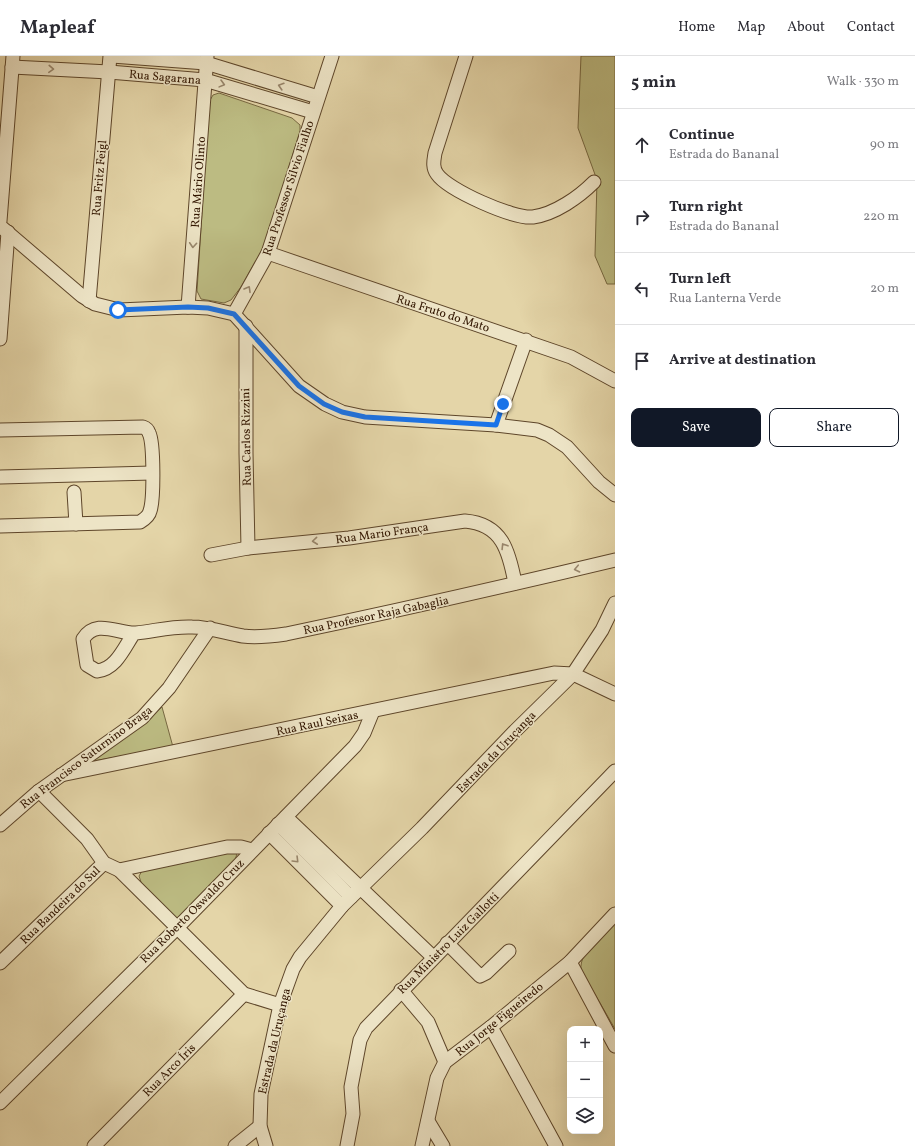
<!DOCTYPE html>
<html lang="en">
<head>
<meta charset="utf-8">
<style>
	body { margin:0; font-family:Vollkorn,serif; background:#f2f2f3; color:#2b2b33 }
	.controls { position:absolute; right:12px; bottom:12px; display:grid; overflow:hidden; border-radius:8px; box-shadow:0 4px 16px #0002 }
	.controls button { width:36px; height:36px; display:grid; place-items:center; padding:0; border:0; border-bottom:1px solid #e1e1e2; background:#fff; color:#2b2b33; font:20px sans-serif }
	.stop { position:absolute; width:12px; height:12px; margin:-9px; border:3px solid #1a73e8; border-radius:50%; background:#fff }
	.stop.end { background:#1a73e8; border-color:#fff; box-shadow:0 1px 4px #0008 }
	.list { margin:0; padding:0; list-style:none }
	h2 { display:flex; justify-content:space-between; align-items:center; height:52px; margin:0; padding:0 16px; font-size:17px }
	h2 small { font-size:13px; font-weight:400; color:#7c7c81 }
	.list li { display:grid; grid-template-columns:26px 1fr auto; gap:12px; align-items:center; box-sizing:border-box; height:72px; padding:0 16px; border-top:1px solid #e1e1e2 }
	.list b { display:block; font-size:15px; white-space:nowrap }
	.list p { margin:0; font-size:13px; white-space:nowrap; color:#7c7c81 }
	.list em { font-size:13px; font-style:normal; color:#7c7c81 }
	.actions { display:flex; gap:8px; padding:12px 16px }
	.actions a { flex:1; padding:9px 0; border:1px solid #111827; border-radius:8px; text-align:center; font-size:14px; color:#111827 }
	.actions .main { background:#111827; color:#fff }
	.icon { flex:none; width:22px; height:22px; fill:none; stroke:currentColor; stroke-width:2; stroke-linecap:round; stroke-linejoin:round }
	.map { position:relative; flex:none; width:615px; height:1090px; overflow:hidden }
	header { display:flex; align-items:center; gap:24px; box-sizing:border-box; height:56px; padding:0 20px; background:#fff; border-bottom:1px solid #e1e1e2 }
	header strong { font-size:19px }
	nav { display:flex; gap:22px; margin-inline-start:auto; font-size:14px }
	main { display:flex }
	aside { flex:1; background:#fff }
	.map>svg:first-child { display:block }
	.green { fill:#bcbb82; stroke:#776841 }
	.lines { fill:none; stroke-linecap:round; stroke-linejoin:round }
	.minor-casing { stroke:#5e462a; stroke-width:15 }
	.minor { stroke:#ede4c6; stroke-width:13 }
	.oneway { stroke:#99876d }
	.route { stroke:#1a73e8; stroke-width:5 }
	.labels { text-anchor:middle; stroke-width:3; stroke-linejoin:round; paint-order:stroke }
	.street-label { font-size:12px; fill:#321600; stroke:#ede4c6 }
</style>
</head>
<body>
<header>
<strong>Mapleaf</strong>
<nav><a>Home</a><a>Map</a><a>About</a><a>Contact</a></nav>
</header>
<main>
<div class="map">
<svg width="615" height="1090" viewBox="0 0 615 1090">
	<rect width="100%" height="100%" fill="#e4d5a8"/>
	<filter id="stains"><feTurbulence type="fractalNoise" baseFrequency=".005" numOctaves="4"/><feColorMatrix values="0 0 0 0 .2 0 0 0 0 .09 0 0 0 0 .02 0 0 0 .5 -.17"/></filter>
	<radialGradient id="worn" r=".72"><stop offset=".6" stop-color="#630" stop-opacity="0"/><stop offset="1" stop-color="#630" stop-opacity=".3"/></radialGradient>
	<g class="green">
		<polygon points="581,0 615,0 615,228 607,228 595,200 597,124 578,72"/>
		<polygon points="219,37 292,62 300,69 300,75 265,189 241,231 231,244 224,247 201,243 197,235 209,46 213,39"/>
		<polygon points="162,651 173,691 93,705"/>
		<polygon points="229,794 237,797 235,805 179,863 174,861 141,826 139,820 142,815"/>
		<path d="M615 866V973L581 914C579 895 603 878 615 866Z"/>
	</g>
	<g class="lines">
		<defs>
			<g id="minor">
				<polyline points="112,0 206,7 318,41"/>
				<path d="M466 0 435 97C434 104 432 111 437 118 448 134 513 163 533 161 555 158 579 141 594 126"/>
				<polyline points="12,11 109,16 205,24 313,56"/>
				<polyline points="0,165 13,0"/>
				<polyline points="0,170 82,240 95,248 119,254 188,251 208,252 234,258 299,330 325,348 342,356 365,361 496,369 537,374 549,379 567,391 599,426 615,439"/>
				<polyline points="268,197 571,301 615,325"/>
				<polyline points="89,245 110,0"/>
				<polyline points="188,251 207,0"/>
				<polyline points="234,258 268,197 332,0"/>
				<polyline points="246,270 246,397 248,492"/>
				<polyline points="0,283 8,176"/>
				<polyline points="496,369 526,284"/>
				<path d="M0 374 143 371C146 372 148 374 149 377 154 387 154 444 150 455 149 460 145 463 140 466L0 470"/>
				<polyline points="0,421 152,417"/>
				<polyline points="74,436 76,468"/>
				<path d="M211 499 248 492 349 482 465 465C502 468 509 495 515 527"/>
				<path d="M134 577C124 592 116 613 97 615L87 609 83 583C96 562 118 578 136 577 155 575 173 570 192 571 209 571 226 577 243 580 257 582 272 580 286 578 396 555 506 530 615 504"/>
				<polyline points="61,719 554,617 573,618 615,638"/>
				<polyline points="39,735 87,783 104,807 119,814 244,938 280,949"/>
				<polyline points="286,761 433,901"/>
				<polyline points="278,768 351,841"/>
				<polyline points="0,769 39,735 142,662 169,632 210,572"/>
				<polyline points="269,777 342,850"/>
				<polyline points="119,814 227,791 241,791 252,794"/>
				<polyline points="447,887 480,920 486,917 509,895"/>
				<polyline points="570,906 615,990"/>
				<polyline points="0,907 104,807"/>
				<polyline points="401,934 428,966 445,1006"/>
				<polyline points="491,971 556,1090"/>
				<polyline points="0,1047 177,872 355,690 364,677 373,655"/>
				<polyline points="428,1065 443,1090"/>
				<polyline points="94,1090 244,938"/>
				<polyline points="235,1090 260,1070"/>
				<polyline points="266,1090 260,1070 261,1038 280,949 293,913 300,901 342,850 422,772 515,675 573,618 602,574 615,547"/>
				<polyline points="347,1090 353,1058 351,1031 360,984 366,972 615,715"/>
				<polyline points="422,1090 437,1022 445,1006 491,971 570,906 615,858"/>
			</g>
		</defs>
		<use href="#minor" class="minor-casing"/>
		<use href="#minor" class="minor"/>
	</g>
	<defs><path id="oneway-chevron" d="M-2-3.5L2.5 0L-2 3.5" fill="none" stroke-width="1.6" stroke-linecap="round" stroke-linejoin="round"/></defs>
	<g class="oneway">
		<use href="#oneway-chevron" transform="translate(51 13) rotate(3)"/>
		<use href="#oneway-chevron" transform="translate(222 28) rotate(15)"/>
		<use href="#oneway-chevron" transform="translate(281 30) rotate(-163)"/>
		<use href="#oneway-chevron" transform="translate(193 189) rotate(94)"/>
		<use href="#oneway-chevron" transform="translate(248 233) rotate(-60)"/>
		<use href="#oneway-chevron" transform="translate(315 485) rotate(174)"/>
		<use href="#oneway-chevron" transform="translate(504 490) rotate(-122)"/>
		<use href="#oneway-chevron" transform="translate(577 513) rotate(168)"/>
		<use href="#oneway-chevron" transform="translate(296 804) rotate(45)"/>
	</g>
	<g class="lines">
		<polyline class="route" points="118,254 188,251 208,252 234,258 299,330 324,348 342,356 365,361 496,369 503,348"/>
	</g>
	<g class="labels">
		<g class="street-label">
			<text transform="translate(165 21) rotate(5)" y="4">Rua Sagarana</text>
			<text transform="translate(99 122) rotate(-85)" y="4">Rua Fritz Feigl</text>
			<text transform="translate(198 126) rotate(-86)" y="4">Rua Mário Olinto</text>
			<text transform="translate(288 132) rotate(-72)" y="4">Rua Professor Sílvio Fialho</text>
			<text transform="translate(443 257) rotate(18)" y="4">Rua Fruto do Mato</text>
			<text transform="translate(246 381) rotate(-91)" y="4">Rua Carlos Rizzini</text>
			<text transform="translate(382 477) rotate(-8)" y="4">Rua Mario França</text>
			<text transform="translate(376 559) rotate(-12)" y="4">Rua Professor Raja Gabaglia</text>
			<text transform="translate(317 667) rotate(-12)" y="4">Rua Raul Seixas</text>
			<text transform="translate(496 696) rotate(-46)" y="4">Estrada da Uruçanga</text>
			<text transform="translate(86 701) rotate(-37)" y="4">Rua Francisco Saturnino Braga</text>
			<text transform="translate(60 849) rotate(-44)" y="4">Rua Bandeira do Sul</text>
			<text transform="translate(192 855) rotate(-45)" y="4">Rua Roberto Oswaldo Cruz</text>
			<text transform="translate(448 887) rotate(-45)" y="4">Rua Ministro Luiz Gallotti</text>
			<text transform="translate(499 963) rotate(-39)" y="4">Rua Jorge Figueiredo</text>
			<text transform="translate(274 985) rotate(-77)" y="4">Estrada da Uruçanga</text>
			<text transform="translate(169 1014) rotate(-45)" y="4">Rua Arco Íris</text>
		</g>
	</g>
	<rect width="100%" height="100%" filter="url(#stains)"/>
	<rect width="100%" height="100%" fill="url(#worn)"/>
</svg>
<div class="controls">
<button>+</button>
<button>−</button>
<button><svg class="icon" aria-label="layers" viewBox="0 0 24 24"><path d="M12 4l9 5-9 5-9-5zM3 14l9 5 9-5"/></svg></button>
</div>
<div class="stop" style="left:118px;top:254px"></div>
<div class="stop end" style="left:503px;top:348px"></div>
</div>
<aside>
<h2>5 min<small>Walk · 330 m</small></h2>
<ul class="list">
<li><svg class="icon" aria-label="ahead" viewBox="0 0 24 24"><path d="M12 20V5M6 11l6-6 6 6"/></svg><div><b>Continue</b><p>Estrada do Bananal</p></div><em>90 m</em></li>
<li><svg class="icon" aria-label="right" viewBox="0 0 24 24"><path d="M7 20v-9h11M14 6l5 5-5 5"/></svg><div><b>Turn right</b><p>Estrada do Bananal</p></div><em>220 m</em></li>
<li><svg class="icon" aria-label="left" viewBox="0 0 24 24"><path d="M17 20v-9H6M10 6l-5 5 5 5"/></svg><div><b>Turn left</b><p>Rua Lanterna Verde</p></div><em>20 m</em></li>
<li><svg class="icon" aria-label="arrive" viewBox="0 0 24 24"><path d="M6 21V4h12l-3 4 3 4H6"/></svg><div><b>Arrive at destination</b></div></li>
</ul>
<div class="actions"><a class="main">Save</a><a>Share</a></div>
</aside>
</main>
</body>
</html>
